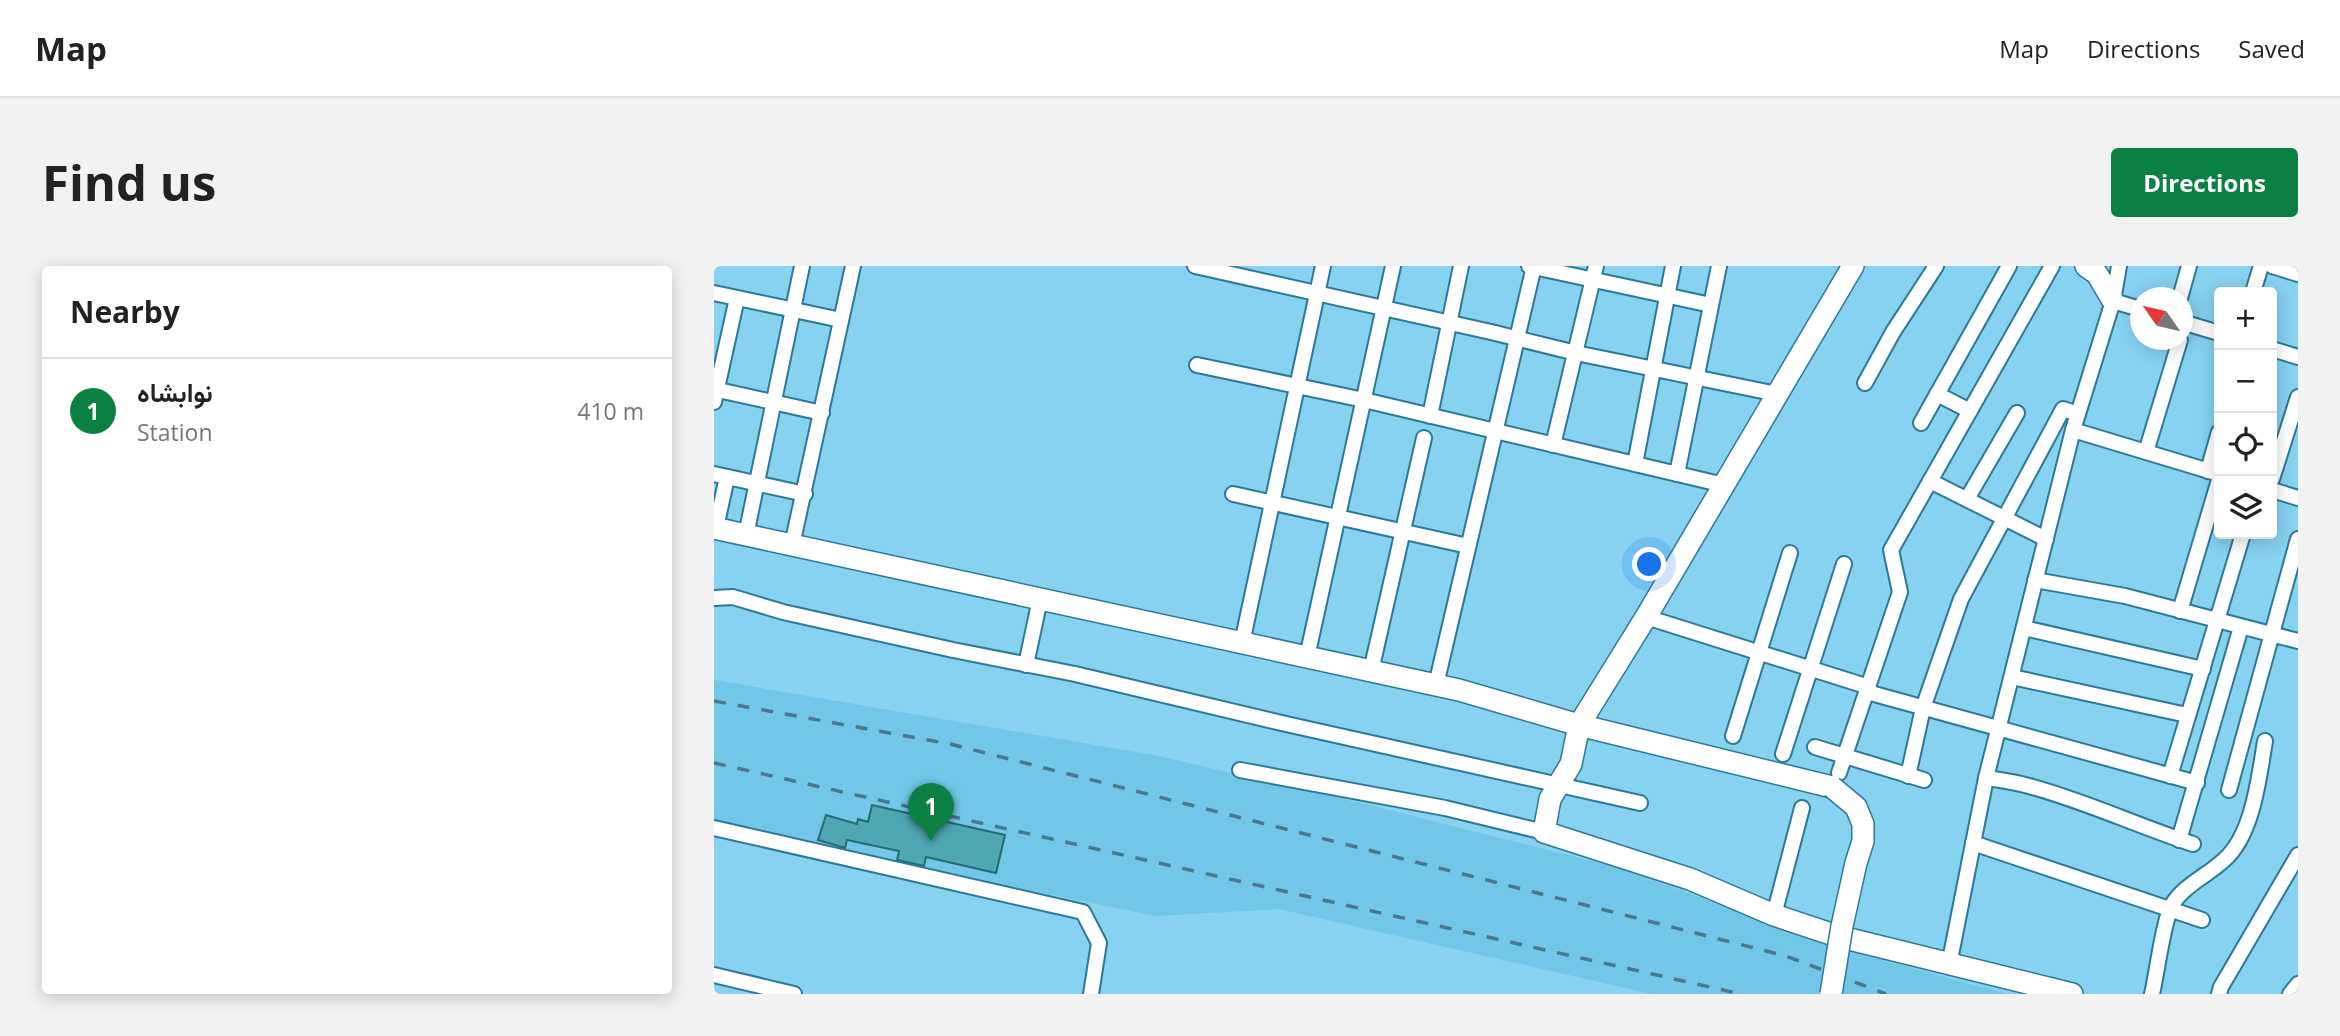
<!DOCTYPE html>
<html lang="en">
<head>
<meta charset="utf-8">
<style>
	body { margin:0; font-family:"Open Sans",Vazirmatn,sans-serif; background:#f2f2f2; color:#222 }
	.controls { position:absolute; right:21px; top:21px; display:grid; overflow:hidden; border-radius:7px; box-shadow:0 4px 18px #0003 }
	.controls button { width:63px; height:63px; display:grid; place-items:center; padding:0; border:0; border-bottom:2px solid #e0e0e0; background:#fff; color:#222; font:35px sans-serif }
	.compass { position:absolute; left:1416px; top:21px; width:63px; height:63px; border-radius:50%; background:#fff; box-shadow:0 4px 18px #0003; rotate:304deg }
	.you { position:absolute; left:936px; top:299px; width:24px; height:24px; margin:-18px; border:5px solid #fff; border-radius:50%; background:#1a73e8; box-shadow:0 0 0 10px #1a73e833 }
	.badge { display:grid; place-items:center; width:46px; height:46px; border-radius:50%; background:#0b8043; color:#fff; font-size:23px; font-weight:700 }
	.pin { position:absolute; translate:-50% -58px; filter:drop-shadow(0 2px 4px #0008) }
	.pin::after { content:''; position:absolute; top:37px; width:24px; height:21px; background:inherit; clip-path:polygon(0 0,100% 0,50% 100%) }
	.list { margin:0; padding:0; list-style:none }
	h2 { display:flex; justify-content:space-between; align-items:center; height:91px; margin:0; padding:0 28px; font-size:30px }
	h2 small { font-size:23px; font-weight:400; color:#767676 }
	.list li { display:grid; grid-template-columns:46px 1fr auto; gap:21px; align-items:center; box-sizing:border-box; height:105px; padding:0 28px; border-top:2px solid #e0e0e0 }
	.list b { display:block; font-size:26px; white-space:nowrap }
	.list p { margin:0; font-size:23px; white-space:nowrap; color:#767676 }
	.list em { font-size:23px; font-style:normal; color:#767676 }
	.icon { flex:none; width:38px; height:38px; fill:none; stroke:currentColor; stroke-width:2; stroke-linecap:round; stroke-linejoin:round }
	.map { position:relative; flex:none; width:1584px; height:728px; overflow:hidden; border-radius:7px }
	header { display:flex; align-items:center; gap:42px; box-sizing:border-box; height:98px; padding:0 35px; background:#fff; border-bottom:2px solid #e0e0e0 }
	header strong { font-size:33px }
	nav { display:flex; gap:38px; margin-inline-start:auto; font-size:24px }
	.intro { display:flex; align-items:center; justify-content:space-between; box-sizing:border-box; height:168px; padding:0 42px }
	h1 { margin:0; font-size:49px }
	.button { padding:18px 32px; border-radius:7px; background:#0b8043; color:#fff; font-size:24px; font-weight:700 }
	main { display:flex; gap:42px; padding:0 42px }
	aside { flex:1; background:#fff; border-radius:7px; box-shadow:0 4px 18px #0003 }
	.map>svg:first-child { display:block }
	.built { fill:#72c6e7 }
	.building { fill:#4ea7b1; stroke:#266b72; stroke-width:2 }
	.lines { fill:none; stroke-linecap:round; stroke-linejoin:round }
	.street-casing { stroke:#2c7a95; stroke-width:18 }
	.secondary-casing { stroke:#2c7a95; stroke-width:24 }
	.street { stroke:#fff; stroke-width:14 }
	.secondary { stroke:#fff; stroke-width:21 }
	.rail { stroke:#48788c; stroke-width:3.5; stroke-dasharray:12 12; stroke-linecap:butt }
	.secondary-bridge-casing { stroke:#2c7a95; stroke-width:24; stroke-linecap:butt }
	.secondary-bridge { stroke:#fff; stroke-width:21 }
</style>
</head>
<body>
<header>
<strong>Map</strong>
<nav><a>Map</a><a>Directions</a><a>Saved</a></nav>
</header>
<div class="intro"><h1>Find us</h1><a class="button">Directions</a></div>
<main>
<aside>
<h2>Nearby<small></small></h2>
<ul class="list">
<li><span class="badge">1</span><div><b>نوابشاہ</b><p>Station</p></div><em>410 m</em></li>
</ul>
</aside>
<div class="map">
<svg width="1584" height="728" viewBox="0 0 1584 728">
	<rect width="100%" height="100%" fill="#86d2f0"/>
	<polygon class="built" points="0,414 445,490 659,540 902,601 1138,686 1293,728 938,728 565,643 442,650 314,624 177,601 0,553"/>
	<polygon class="building" points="158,539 291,569 282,607 212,591 210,600 183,594 185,585 133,574 131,582 104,574 112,549 143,558 144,553 154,556"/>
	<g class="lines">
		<defs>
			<g id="street">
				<polyline points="481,0 777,66 862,87 1063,128"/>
				<polyline points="815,0 997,39"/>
				<polyline points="1558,0 1584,8"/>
				<polyline points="1539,26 1547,0"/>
				<polyline points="0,27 127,54"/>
				<polyline points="1466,32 1475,0"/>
				<polyline points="1399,35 1426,43"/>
				<polyline points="1468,56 1505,67"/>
				<polyline points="1558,83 1584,91"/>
				<polyline points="483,99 650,134 1010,219"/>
				<polyline points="1151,117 1179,66 1222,0"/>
				<polyline points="0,123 108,147"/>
				<polyline points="1223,128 1256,145"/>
				<polyline points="0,136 23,32"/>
				<polyline points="716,150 747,0"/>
				<polyline points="1207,157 1295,0"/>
				<polyline points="1359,164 1505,208"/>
				<polyline points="839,179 882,0"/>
				<polyline points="1432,186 1466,74"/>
				<polyline points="921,198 959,0"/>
				<polyline points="1494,205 1505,166"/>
				<polyline points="0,208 91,228"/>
				<polyline points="963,208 1005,0"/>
				<polyline points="1558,213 1584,131"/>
				<polyline points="1216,215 1332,273"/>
				<polyline points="1558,224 1584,232"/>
				<polyline points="519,228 754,280"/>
				<polyline points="1253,233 1303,147"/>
				<polyline points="2,262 13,211"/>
				<polyline points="32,269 88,0"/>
				<polyline points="78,279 139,0"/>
				<polyline points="1321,314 1411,330 1584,375"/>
				<polyline points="0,332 19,331 69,346 239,384 361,408 572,458 926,537"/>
				<polyline points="1466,345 1505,214"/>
				<polyline points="932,351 1155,421"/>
				<polyline points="1310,362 1489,403"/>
				<polyline points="528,377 609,0"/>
				<polyline points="593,391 679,0"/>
				<polyline points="312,399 326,333"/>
				<polyline points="657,405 710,172"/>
				<polyline points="1298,411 1473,449"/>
				<polyline points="722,419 820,0"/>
				<polyline points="1153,426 1483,517"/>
				<polyline points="1019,470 1076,287"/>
				<polyline points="1101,481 1210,514"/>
				<polyline points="1069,488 1130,298"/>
				<polyline points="526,504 731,542 830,566"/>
				<polyline points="1125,507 1186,326 1177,284 1338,0"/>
				<polyline points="1194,510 1209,442 1247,333 1349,143 1364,148"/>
				<polyline points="1456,510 1529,268"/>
				<path d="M1272 512C1287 514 1301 516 1315 520 1371 535 1424 560 1479 578"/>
				<polyline points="1515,524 1584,273"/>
				<polyline points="0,562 369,646 385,677 377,728"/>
				<polyline points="1465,574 1527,361"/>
				<polyline points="1259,577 1488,654"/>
				<polyline points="1060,649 1088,542"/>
				<polyline points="1235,699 1272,512 1359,164 1399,35 1405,0"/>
				<polyline points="0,709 80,728"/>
				<path d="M1438 728C1443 707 1449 656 1458 639 1470 619 1493 610 1510 594 1539 569 1545 511 1551 475"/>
				<polyline points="1505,728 1507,721 1584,589"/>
				<polyline points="1576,728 1584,718"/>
			</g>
			<g id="secondary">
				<polyline points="1139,0 932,351 865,459 857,498 836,533 830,566 976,613 1060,649 1123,670 1358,728"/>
				<polyline points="1372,0 1383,8 1399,35"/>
				<polyline points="0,262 745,424 865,459 1118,521"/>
			</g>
		</defs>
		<use href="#street" class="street-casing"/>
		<use href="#secondary" class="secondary-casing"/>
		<use href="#street" class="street"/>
		<use href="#secondary" class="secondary"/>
		<g class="rail">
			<polyline points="0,435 236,478 1072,690 1172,728"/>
			<polyline points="0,497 1027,728"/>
		</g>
		<defs>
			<polyline id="secondary-bridge" points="1117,728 1128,660 1142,597 1149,575 1149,558 1142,541 1118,521"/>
		</defs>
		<use href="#secondary-bridge" class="secondary-bridge-casing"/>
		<use href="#secondary-bridge" class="secondary-bridge"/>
	</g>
</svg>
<div class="controls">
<button>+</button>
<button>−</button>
<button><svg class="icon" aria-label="locate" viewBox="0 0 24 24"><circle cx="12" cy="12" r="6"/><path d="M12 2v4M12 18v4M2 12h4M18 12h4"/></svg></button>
<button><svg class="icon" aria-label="layers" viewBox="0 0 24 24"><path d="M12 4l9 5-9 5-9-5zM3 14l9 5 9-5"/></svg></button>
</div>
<svg class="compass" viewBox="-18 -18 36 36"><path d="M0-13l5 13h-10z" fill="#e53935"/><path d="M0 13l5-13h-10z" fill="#767676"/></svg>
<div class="you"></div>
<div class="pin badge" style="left:217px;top:575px">1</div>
</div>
</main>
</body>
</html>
